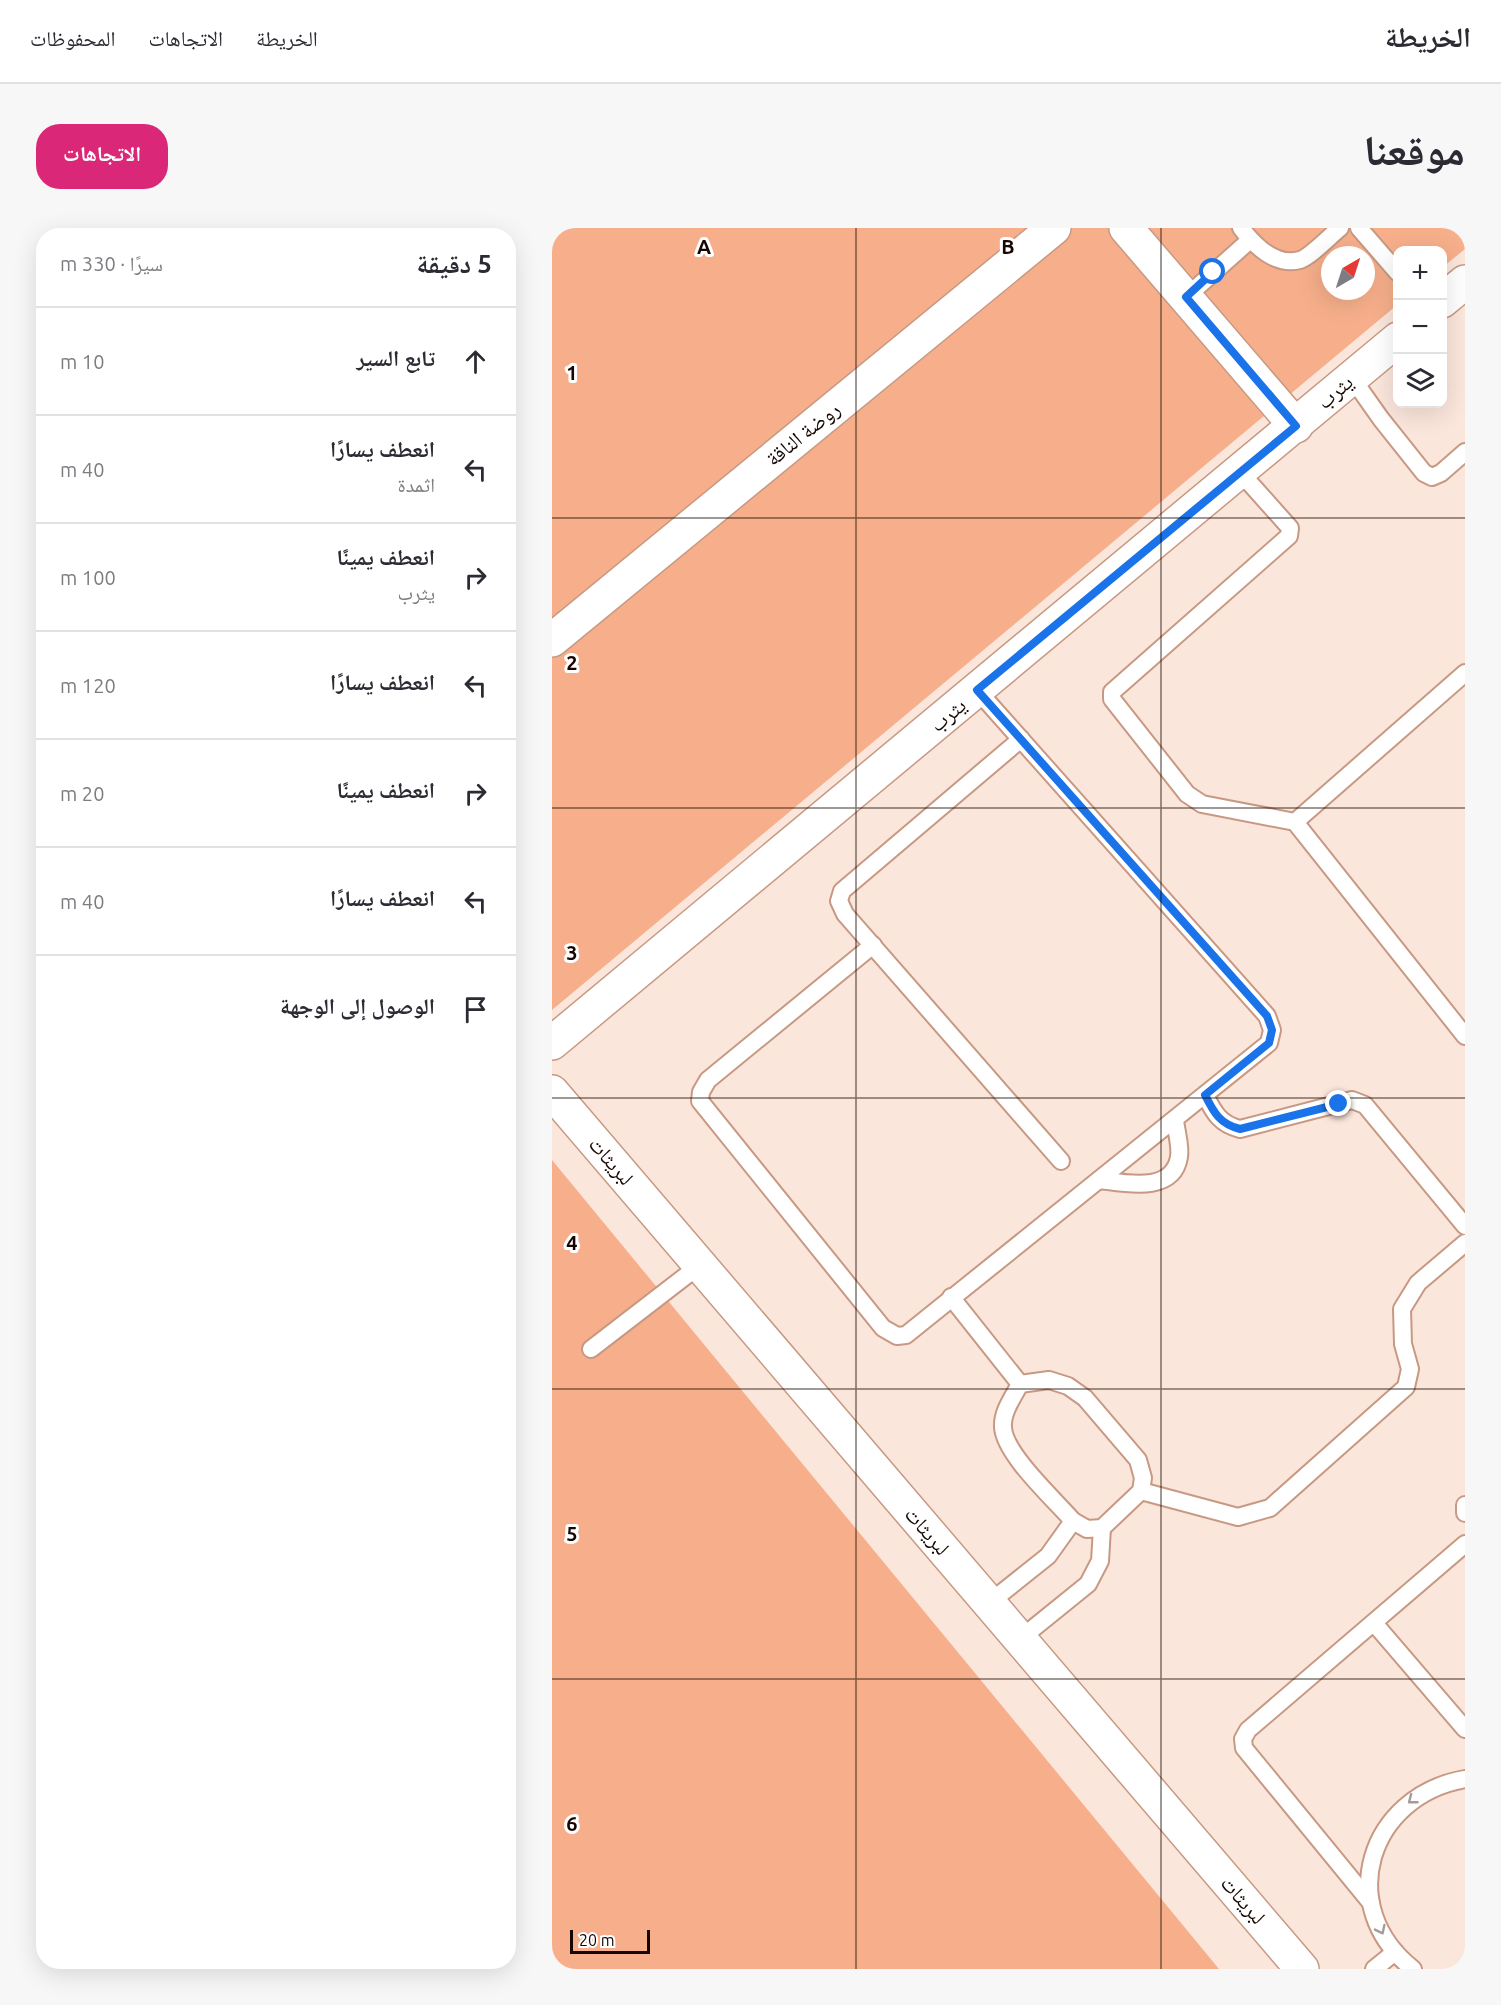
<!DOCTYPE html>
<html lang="ar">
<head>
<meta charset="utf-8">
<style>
	body { margin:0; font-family:Ubuntu,"Noto Naskh Arabic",sans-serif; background:#f7f7f7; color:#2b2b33; direction:rtl }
	.controls { position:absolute; right:18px; top:18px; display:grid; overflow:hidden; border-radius:12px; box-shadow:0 6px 24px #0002 }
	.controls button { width:54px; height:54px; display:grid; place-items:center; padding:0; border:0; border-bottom:2px solid #e1e1e2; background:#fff; color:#2b2b33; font:30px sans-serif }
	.compass { position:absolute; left:769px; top:18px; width:54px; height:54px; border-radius:50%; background:#fff; box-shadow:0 6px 24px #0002; rotate:39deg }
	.scale { position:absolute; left:18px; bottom:15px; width:80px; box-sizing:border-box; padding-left:6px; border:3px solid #160702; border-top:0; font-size:16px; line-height:21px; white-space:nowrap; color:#160702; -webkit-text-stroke:4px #fff; paint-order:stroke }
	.stop { position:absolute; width:18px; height:18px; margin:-14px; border:4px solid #1a73e8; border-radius:50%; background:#fff }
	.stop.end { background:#1a73e8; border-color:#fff; box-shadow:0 2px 6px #0008 }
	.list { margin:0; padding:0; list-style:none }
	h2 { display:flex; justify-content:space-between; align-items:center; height:78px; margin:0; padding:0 24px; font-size:26px }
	h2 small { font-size:20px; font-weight:400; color:#7c7c81 }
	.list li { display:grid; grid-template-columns:39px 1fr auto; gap:18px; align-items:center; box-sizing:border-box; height:108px; padding:0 24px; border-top:2px solid #e1e1e2 }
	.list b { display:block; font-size:22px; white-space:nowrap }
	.list p { margin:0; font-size:20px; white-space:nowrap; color:#7c7c81 }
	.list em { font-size:20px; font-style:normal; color:#7c7c81 }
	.icon { flex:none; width:33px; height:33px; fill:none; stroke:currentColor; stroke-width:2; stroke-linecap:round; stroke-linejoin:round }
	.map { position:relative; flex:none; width:913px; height:1741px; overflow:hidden; direction:ltr; border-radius:24px }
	header { display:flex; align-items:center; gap:36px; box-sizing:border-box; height:84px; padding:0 30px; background:#fff; border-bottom:2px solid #e1e1e2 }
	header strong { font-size:28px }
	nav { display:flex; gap:33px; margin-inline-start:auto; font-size:21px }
	.intro { display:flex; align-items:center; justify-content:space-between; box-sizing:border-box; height:144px; padding:0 36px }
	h1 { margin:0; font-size:42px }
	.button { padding:15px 27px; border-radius:24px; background:#db2777; color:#fff; font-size:21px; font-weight:700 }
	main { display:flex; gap:36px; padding:0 36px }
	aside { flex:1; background:#fff; border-radius:24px; box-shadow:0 6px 24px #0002 }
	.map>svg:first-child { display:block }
	.green { fill:#f7af8b; fill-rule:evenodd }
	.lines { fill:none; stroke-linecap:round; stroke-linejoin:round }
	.lane-casing { stroke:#c89982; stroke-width:20 }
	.street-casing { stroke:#c89982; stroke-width:36 }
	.lane { stroke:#fff; stroke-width:16 }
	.street { stroke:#fff; stroke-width:33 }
	.oneway { stroke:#a29c9a }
	.route { stroke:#1a73e8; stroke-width:8 }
	.grid { fill:none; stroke:#160702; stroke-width:1.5; stroke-opacity:0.55 }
	.labels { text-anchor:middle; stroke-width:6; stroke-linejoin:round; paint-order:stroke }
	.street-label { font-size:21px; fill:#160702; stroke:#fff }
	.grid-label { font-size:20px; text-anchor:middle; font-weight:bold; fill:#160702; stroke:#fff; stroke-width:6; stroke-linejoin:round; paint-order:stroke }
</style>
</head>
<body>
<header>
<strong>الخريطة</strong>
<nav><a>الخريطة</a><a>الاتجاهات</a><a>المحفوظات</a></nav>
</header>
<div class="intro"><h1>موقعنا</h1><a class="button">الاتجاهات</a></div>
<main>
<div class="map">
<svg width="913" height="1741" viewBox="0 0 913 1741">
	<rect width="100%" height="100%" fill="#fbe6dc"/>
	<g class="green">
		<path d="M0 0H913V21L891 39 890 22H846L845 77 0 782ZM778 27H814V63H778Z"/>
		<polygon points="0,932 667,1741 0,1741"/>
	</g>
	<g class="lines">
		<defs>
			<g id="lane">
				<path d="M689 0C702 17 724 39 748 32 758 29 779 7 788 0"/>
				<polyline points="807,0 846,45"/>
				<polyline points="634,69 698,12"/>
				<polyline points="800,150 829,191 872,245 880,249 889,245 913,224"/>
				<polyline points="688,244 738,300 737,308 560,464 560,471 635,566 650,576 743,594 913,808"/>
				<polyline points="469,511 290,663 287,673 293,686 509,933"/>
				<polyline points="743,594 913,445"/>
				<polyline points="321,717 156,852 149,864 148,873 331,1100 345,1108 354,1107 717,815 720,802 715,788 425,462"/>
				<path d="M653 867C662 885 668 896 688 901L800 872 813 877 913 998"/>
				<path d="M547 952C573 955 621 966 627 929 629 918 624 903 623 892"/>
				<path d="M399 1069 468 1156 497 1152 516 1158 533 1170 586 1232 591 1250 589 1263 550 1300 535 1301 521 1293C503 1272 452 1226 451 1199 450 1184 461 1169 468 1156"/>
				<polyline points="39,1121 148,1037"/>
				<polyline points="589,1263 686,1289 718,1280 854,1159 858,1141 851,1116 850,1081 866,1055 913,1015"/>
				<polyline points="913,1277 913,1285"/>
				<polyline points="437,1375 496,1328 521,1293"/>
				<polyline points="822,1395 913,1501"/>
				<polyline points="468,1411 536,1356 548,1333 550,1300"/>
				<polyline points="819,1675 692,1520 691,1511 696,1502 913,1316"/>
				<polyline points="822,1741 843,1724"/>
				<path d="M861 1741C782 1679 816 1568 913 1551"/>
			</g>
			<g id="street">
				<polyline points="574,0 744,198"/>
				<polyline points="890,73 913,54"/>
				<polyline points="0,412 502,0"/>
				<polyline points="0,815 846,111"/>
				<polyline points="0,864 750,1741"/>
			</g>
		</defs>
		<use href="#lane" class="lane-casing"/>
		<use href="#street" class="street-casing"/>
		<use href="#lane" class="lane"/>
		<use href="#street" class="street"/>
	</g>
	<defs><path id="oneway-chevron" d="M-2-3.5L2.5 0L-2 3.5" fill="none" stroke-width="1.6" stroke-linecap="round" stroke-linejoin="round" transform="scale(1.5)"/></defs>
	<g class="oneway">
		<use href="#oneway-chevron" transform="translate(860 1572) rotate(142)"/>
		<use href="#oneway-chevron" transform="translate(829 1702) rotate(64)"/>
	</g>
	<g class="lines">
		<path class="route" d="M661 44 634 69 744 198 425 462 715 788 720 802 717 815 653 867C662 885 668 896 688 901L787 876"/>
	</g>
	<path class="grid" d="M304 0V1741M609 0V1741M0 290H913M0 580H913M0 870H913M0 1161H913M0 1451H913"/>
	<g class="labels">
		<g class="street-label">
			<text transform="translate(783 164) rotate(-41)" y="7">يثرب</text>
			<text transform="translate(251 206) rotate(-39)" y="7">روضة الناقة</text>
			<text transform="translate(396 487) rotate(-40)" y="7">يثرب</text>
			<text transform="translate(59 933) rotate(49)" y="7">لبريثات</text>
			<text transform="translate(375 1303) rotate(49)" y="7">لبريثات</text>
			<text transform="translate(691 1672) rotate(49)" y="7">لبريثات</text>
		</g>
	</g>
	<g class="grid-label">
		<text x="152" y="26">A</text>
		<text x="456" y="26">B</text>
		<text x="20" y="152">1</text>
		<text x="20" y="442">2</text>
		<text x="20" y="732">3</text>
		<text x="20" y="1022">4</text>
		<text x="20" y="1313">5</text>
		<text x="20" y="1603">6</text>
	</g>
</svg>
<div class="controls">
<button>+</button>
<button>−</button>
<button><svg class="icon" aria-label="layers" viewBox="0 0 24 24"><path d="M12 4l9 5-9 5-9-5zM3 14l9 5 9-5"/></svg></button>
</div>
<svg class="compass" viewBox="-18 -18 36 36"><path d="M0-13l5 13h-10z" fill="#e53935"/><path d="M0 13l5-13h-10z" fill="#7c7c81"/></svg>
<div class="scale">20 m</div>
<div class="stop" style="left:661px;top:44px"></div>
<div class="stop end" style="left:787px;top:876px"></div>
</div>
<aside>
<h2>5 دقيقة<small>سيرًا · 330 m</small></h2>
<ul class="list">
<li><svg class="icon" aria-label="ahead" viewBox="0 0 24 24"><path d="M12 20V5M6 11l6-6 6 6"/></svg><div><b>تابع السير</b></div><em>10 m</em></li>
<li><svg class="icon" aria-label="left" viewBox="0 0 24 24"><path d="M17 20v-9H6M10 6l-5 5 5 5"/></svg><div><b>انعطف يسارًا</b><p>اثمدة</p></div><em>40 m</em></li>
<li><svg class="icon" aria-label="right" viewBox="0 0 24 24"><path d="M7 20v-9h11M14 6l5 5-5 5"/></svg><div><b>انعطف يمينًا</b><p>يثرب</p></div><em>100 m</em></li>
<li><svg class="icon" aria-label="left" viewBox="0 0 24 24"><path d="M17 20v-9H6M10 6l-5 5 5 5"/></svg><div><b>انعطف يسارًا</b></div><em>120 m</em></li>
<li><svg class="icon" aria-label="right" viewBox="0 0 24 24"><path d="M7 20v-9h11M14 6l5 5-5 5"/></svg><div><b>انعطف يمينًا</b></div><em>20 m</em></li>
<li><svg class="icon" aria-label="left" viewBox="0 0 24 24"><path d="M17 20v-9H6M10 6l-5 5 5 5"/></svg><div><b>انعطف يسارًا</b></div><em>40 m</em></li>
<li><svg class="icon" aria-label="arrive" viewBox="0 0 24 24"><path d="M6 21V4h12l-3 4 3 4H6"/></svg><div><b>الوصول إلى الوجهة</b></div></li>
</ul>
</aside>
</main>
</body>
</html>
